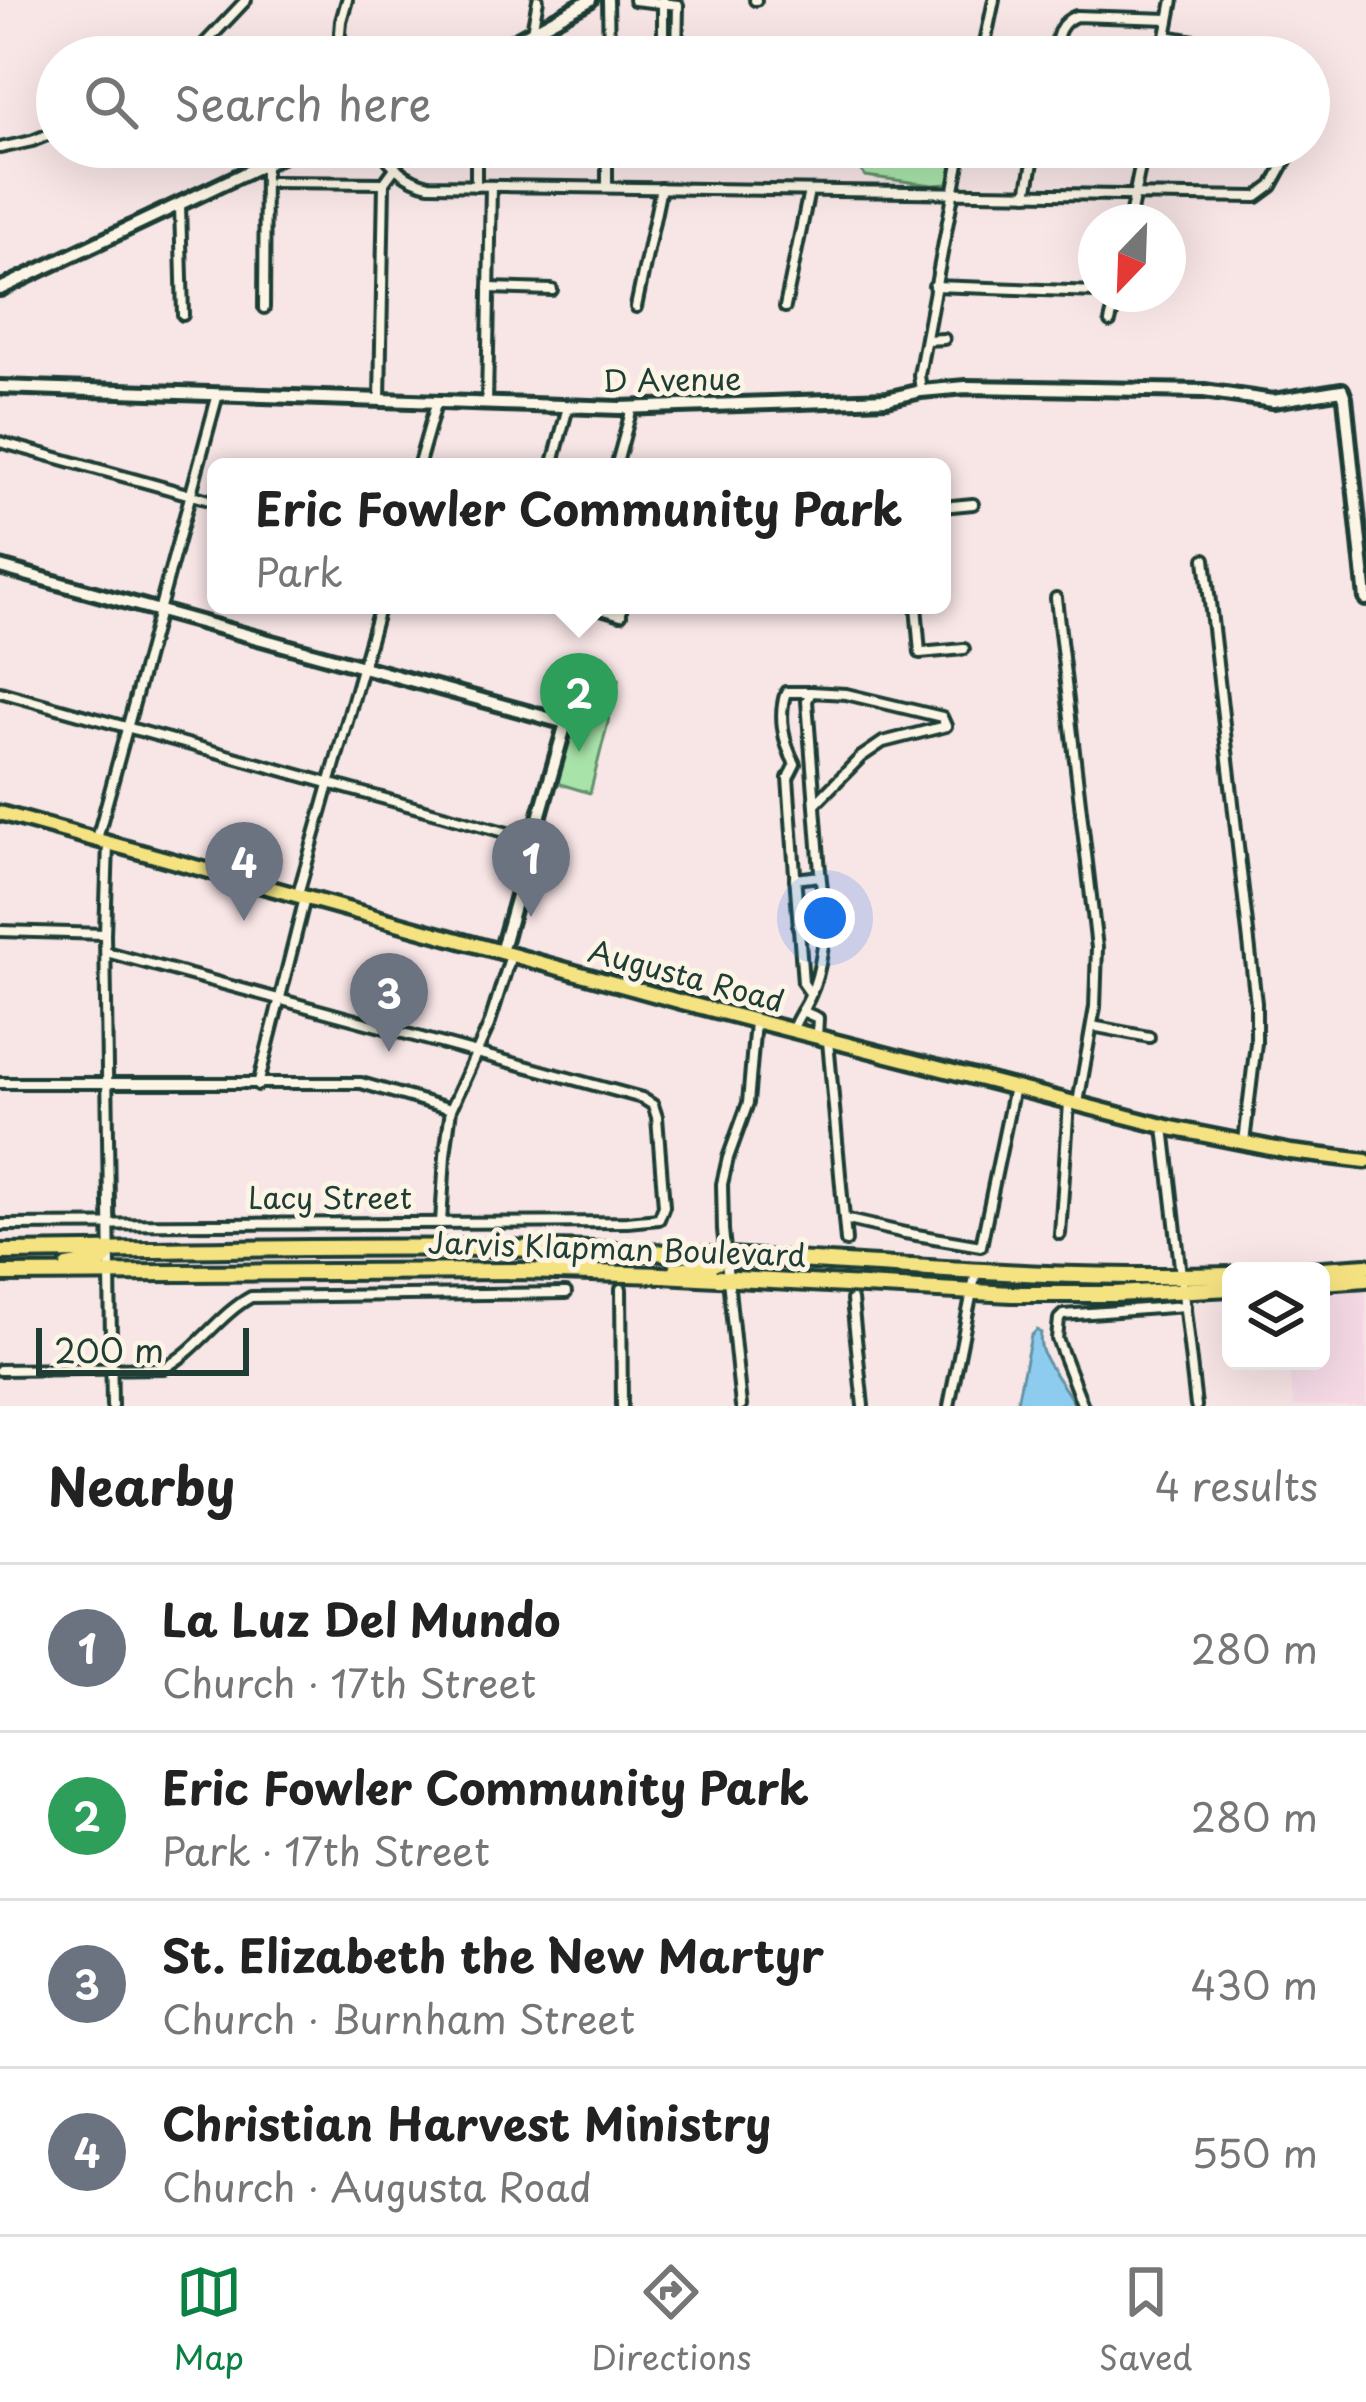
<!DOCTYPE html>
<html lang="en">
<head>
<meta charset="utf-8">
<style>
	body { margin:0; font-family:"Playpen Sans",sans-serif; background:#f6f6f6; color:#222 }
	.controls { position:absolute; right:36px; bottom:36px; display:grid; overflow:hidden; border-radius:18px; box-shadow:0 12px 48px #0002 }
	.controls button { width:108px; height:108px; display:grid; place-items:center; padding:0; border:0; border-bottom:3px solid #e0e0e0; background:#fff; color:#222; font:60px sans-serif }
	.compass { position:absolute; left:1078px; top:204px; width:108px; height:108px; border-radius:50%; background:#fff; box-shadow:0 12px 48px #0002; rotate:203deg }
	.scale { position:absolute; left:36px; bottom:30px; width:213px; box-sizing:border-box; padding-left:12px; border:6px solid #1f3d34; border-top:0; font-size:33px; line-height:42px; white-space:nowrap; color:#1f3d34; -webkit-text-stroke:9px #fcf5e5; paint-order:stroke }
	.you { position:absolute; left:825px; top:918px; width:42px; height:42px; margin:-30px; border:9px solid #fff; border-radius:50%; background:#1a73e8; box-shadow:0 0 0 18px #1a73e833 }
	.badge { display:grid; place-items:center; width:78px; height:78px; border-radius:50%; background:#0b8043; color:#fff; font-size:39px; font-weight:700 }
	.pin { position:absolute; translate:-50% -99px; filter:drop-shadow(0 3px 6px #0008) }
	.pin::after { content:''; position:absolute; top:63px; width:42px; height:36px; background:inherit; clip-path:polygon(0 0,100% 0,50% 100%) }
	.popup { position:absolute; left:207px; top:458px; width:744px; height:156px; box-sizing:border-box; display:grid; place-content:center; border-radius:18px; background:#fff; filter:drop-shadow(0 3px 9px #0005); font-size:39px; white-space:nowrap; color:#767676 }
	.popup b { font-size:45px; color:#222 }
	.popup::after { content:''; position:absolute; left:50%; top:100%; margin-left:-24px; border:24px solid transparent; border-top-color:#fff }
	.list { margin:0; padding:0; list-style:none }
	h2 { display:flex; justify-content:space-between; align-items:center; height:156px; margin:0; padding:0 48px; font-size:51px }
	h2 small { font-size:39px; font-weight:400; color:#767676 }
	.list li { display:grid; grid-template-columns:78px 1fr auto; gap:36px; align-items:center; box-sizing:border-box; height:168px; padding:0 48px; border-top:3px solid #e0e0e0 }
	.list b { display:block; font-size:45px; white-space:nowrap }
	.list p { margin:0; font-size:39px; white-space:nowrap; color:#767676 }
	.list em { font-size:39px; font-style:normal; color:#767676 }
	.icon { flex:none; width:66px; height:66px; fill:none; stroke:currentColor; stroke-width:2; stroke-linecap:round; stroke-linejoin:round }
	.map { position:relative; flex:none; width:1366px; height:1406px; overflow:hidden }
	.search { position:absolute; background:#fff; box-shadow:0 12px 48px #0002; left:36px; right:36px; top:36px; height:132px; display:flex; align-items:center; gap:30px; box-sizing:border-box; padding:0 42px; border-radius:66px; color:#767676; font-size:45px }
	.sheet { height:828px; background:#fff }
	nav { display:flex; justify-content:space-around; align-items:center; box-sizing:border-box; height:168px; border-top:3px solid #e0e0e0; background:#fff; font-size:33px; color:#767676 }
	nav a { display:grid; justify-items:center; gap:6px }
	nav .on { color:#0b8043 }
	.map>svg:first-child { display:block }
	.built { fill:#f5dae6 }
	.green { fill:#a8e3a9; stroke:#64906e; stroke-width:3 }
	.water { fill:#8eccef; stroke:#6293a4; stroke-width:3 }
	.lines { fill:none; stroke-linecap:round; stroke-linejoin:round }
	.street-casing { stroke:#1f3d34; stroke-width:16 }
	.secondary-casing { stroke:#1f3d34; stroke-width:20 }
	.primary-casing { stroke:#1f3d34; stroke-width:21 }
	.highway-casing { stroke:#1f3d34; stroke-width:22 }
	.street { stroke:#fcf5e5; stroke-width:8 }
	.secondary { stroke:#fcf5e5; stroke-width:10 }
	.primary { stroke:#f5e382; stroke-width:12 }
	.highway { stroke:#f5e382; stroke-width:14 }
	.labels { text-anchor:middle; stroke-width:10; stroke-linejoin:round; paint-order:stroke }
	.street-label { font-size:30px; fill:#1f3d34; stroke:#fcf5e5 }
</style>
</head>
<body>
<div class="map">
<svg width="1366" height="1406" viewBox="0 0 1366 1406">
	<rect width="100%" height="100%" fill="#f8e5e6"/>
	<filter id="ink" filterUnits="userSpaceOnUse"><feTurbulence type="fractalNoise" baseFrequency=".00833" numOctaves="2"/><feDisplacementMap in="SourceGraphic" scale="24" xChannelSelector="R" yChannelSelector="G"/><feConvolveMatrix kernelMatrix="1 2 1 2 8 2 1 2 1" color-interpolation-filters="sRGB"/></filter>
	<g filter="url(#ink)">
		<polygon class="built" points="1366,1279 1366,1406 1294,1406 1287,1361 1321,1361 1321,1282"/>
		<g class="green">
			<polygon points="868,147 956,147 948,184 933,185 865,176 861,171"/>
			<polygon points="567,662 619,679 590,793 550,781 566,724 551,719"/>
		</g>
		<path class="water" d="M1037 1330 1041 1333C1035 1357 1065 1383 1075 1406H1016L1031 1336Z"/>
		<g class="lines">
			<defs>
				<g id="street">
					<polyline points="608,0 609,57"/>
					<polyline points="634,0 678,5 677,57"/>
					<polyline points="663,0 663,57"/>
					<polyline points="755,0 756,0"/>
					<polyline points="532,31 538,0"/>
					<polyline points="1166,36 1256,52"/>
					<polyline points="192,57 246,0"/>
					<polyline points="338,57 341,21 347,0"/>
					<polyline points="982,57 994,0"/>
					<path d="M1053 57C1057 40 1057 23 1076 16L1169 19"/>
					<polyline points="1162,57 1173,0"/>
					<path d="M379 147C392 167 406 180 429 185L1257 197 1272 186 1289 155"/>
					<polyline points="0,148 32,141 57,131"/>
					<polyline points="273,182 384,183"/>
					<polyline points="476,186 476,147"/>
					<polyline points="607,187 607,147"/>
					<polyline points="1027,194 1036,147"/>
					<polyline points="180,205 183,315"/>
					<polyline points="1129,222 1144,147"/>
					<polyline points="934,286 1096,292"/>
					<polyline points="489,288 552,290"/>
					<polyline points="636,307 661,188"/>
					<polyline points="785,307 809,191"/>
					<polyline points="264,308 265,164"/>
					<polyline points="1110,322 1117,294"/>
					<polyline points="926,340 944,339"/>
					<polyline points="921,391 919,375 962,147"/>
					<polyline points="380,400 384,183 395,168"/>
					<polyline points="487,404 491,186"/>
					<polyline points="0,442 216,502"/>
					<polyline points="418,467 436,404"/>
					<polyline points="552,467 568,407"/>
					<polyline points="616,467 632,408"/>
					<polyline points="942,507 973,504"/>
					<polyline points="1205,559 1256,1003 1256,1043 1244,1142"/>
					<polyline points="1056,598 1097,948 1095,1007 1078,1103"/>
					<polyline points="588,605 621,615 621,605"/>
					<polyline points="916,605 920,653 964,649"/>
					<polyline points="0,692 533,840"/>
					<polyline points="97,839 218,394"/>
					<polyline points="108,844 105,934 112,1406"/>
					<polyline points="795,879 820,876"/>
					<polyline points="298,894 380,605"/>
					<polyline points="798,927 823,917"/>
					<polyline points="0,931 105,934"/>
					<path d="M810 993 803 983 788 778 795 764C783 742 778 715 786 692H811"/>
					<polyline points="802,1011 818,1018 817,1037"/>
					<polyline points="1092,1026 1149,1037"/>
					<path d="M793 1029C797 1017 805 1008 810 996 816 983 820 966 822 952 828 922 821 889 819 859 815 806 811 753 807 701L811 692 846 694 942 717 946 726 883 742 861 757 815 804"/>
					<polyline points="828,1041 846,1241"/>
					<polyline points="0,1083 361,1083 451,1109"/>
					<polyline points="258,1085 305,898"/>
					<polyline points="1164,1127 1196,1406"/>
					<polyline points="844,1219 905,1233 981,1246 1014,1087"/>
					<polyline points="441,1223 445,1155 451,1109 489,1025 511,955"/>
					<polyline points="0,1225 627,1222 659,1219 664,1206 657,1117 653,1105 642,1098 106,952"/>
					<polyline points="1060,1234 1069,1103"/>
					<polyline points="621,1289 622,1406"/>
					<polyline points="852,1300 863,1406"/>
					<path d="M0 1370 164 1368C198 1350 218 1315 251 1297L566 1293"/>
					<polyline points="741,1406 723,1230 722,1184 728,1158 748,1103 755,1022"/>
					<polyline points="949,1406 976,1272"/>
					<polyline points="1083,1406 1057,1339 1059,1319 1063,1315 1185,1306"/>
				</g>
				<g id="secondary">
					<polyline points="484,57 590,0"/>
					<polyline points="0,289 300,147"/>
					<polyline points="0,387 620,408 887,399 921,391 966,387 1204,391 1273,401 1342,390 1345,398 1366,599"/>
					<polyline points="0,567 566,723 501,952"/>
				</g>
				<polyline id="primary" points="0,813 682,1002 1171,1128 1291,1152 1366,1161"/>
				<g id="highway">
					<path d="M0 1252C216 1250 432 1243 648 1252 842 1260 1036 1281 1231 1275"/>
					<polyline points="68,1267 101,1261 111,1251"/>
					<polyline points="676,1270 709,1266 724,1259"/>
					<polyline points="1293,1271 1366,1266"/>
					<polyline points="0,1274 521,1271 662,1275 1012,1294 1115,1294 1231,1288"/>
					<polyline points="1321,1282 1366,1279"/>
				</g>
			</defs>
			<use href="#street" class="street-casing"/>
			<use href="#secondary" class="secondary-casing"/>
			<use href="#primary" class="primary-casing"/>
			<use href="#highway" class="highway-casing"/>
			<use href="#street" class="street"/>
			<use href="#secondary" class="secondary"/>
			<use href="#primary" class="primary"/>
			<use href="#highway" class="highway"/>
		</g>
	</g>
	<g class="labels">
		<g class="street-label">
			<text transform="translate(672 381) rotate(-1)" y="10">D Avenue</text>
			<text transform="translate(686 977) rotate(15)" y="10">Augusta Road</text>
			<text x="330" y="1209">Lacy Street</text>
			<text transform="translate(617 1250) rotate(2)" y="10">Jarvis Klapman Boulevard</text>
		</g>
	</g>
</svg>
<div class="controls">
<button><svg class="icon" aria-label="layers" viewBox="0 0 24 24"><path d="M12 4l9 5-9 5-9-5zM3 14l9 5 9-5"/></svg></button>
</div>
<svg class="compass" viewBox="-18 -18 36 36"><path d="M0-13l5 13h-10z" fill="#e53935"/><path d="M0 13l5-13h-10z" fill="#767676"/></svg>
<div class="scale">200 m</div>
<div class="you"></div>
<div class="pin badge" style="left:531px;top:917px;background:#6b7280">1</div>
<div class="pin badge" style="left:579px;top:752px;background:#2e9e5b">2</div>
<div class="popup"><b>Eric Fowler Community Park</b>Park</div>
<div class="pin badge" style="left:389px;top:1052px;background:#6b7280">3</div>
<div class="pin badge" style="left:244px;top:921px;background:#6b7280">4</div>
<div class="search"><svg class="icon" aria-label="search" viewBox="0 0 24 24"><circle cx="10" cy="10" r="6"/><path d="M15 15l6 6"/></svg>Search here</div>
</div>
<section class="sheet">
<h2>Nearby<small>4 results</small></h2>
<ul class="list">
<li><span class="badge" style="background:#6b7280">1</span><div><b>La Luz Del Mundo</b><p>Church · 17th Street</p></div><em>280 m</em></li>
<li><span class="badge" style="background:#2e9e5b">2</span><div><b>Eric Fowler Community Park</b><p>Park · 17th Street</p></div><em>280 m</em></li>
<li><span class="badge" style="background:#6b7280">3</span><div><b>St. Elizabeth the New Martyr</b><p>Church · Burnham Street</p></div><em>430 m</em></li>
<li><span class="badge" style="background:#6b7280">4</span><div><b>Christian Harvest Ministry</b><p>Church · Augusta Road</p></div><em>550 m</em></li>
</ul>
</section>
<nav>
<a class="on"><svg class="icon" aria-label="map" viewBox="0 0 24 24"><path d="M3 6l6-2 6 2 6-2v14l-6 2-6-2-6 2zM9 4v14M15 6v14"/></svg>Map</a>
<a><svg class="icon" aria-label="directions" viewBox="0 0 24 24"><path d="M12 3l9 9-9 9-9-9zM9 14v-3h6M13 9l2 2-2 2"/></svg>Directions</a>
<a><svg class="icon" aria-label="saved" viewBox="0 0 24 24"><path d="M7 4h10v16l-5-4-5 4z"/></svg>Saved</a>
</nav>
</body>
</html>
